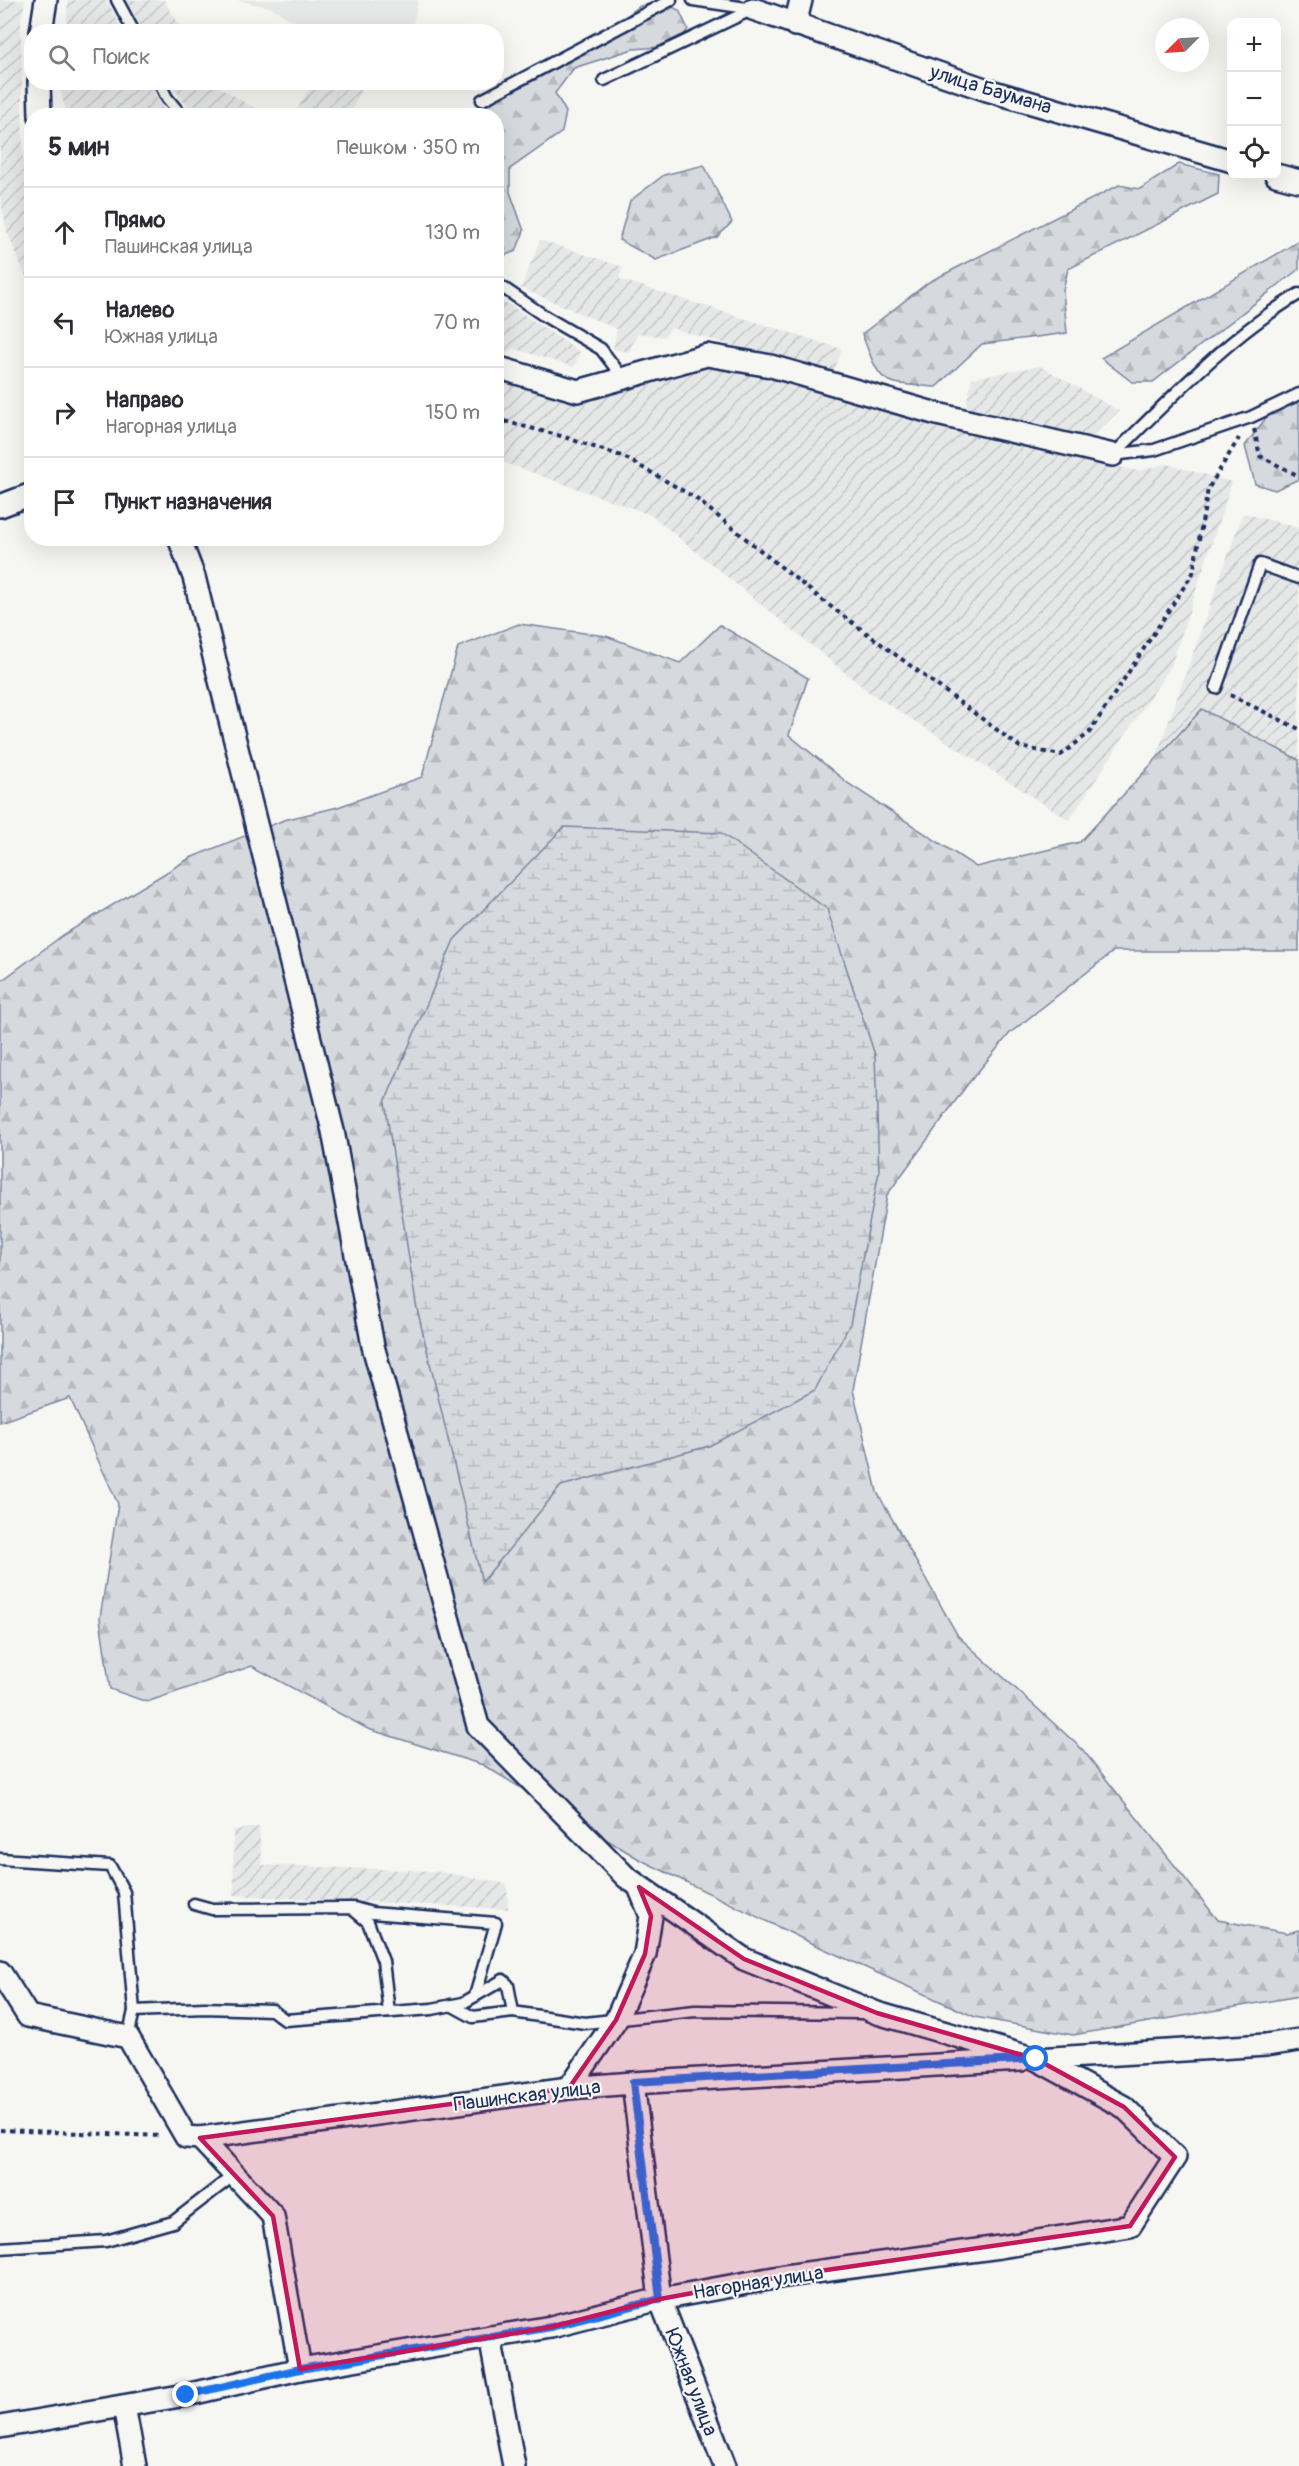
<!DOCTYPE html>
<html lang="ru">
<head>
<meta charset="utf-8">
<style>
	body { margin:0; font-family:Pangolin,sans-serif; background:#f2f2f3; color:#2b2b33 }
	.controls { position:absolute; right:18px; top:18px; display:grid; overflow:hidden; border-radius:12px; box-shadow:0 6px 24px #0002 }
	.controls button { width:54px; height:54px; display:grid; place-items:center; padding:0; border:0; border-bottom:2px solid #e1e1e2; background:#fff; color:#2b2b33; font:30px sans-serif }
	.compass { position:absolute; left:1155px; top:18px; width:54px; height:54px; border-radius:50%; background:#fff; box-shadow:0 6px 24px #0002; rotate:246deg }
	.stop { position:absolute; width:18px; height:18px; margin:-14px; border:4px solid #1a73e8; border-radius:50%; background:#fff }
	.stop.end { background:#1a73e8; border-color:#fff; box-shadow:0 2px 6px #0008 }
	.list { margin:0; padding:0; list-style:none }
	h2 { display:flex; justify-content:space-between; align-items:center; height:78px; margin:0; padding:0 24px; font-size:26px }
	h2 small { font-size:20px; font-weight:400; color:#7c7c81 }
	.list li { display:grid; grid-template-columns:39px 1fr auto; gap:18px; align-items:center; box-sizing:border-box; height:90px; padding:0 24px; border-top:2px solid #e1e1e2 }
	.list b { display:block; font-size:22px; white-space:nowrap }
	.list p { margin:0; font-size:20px; white-space:nowrap; color:#7c7c81 }
	.list em { font-size:20px; font-style:normal; color:#7c7c81 }
	.icon { flex:none; width:33px; height:33px; fill:none; stroke:currentColor; stroke-width:2; stroke-linecap:round; stroke-linejoin:round }
	.map { position:relative; flex:none; width:1299px; height:2466px; overflow:hidden }
	.search { position:absolute; background:#fff; box-shadow:0 6px 24px #0002; left:24px; top:24px; width:480px; height:66px; display:flex; align-items:center; gap:15px; box-sizing:border-box; padding:0 21px; border-radius:24px; color:#7c7c81; font-size:22px }
	.panel { position:absolute; background:#fff; box-shadow:0 6px 24px #0002; left:24px; top:108px; width:480px; height:438px; border-radius:24px }
	.map>svg:first-child { display:block }
	.built { fill:#e6e7e7 }
	.industrial { fill:url(#industrial-furrows) }
	.forest { fill:url(#forest-firs); stroke:#78849e; stroke-width:1.5 }
	.wetland { fill:url(#wetland-marsh); stroke:#78849e; stroke-width:1.5 }
	.lines { fill:none; stroke-linecap:round; stroke-linejoin:round }
	.lane-casing { stroke:#1b2f5e; stroke-width:15 }
	.street-casing { stroke:#1b2f5e; stroke-width:26 }
	.path { stroke:#1b2f5e; stroke-width:4; stroke-dasharray:4.5 4.5; stroke-linecap:butt }
	.lane { stroke:#f6f6f2; stroke-width:10 }
	.street { stroke:#f6f6f2; stroke-width:21 }
	.route { stroke:#1a73e8; stroke-width:8 }
	.marked { fill:#c2185b; fill-opacity:0.2; stroke:#c2185b; stroke-width:4.5; stroke-linejoin:round }
	.labels { text-anchor:middle; stroke-width:4.5; stroke-linejoin:round; paint-order:stroke }
	.street-label { font-size:20px; fill:#1b2f5e; stroke:#f6f6f2 }
</style>
</head>
<body>
<div class="map">
<svg width="1299" height="2466" viewBox="0 0 1299 2466">
	<defs>
		<pattern id="industrial-furrows" width="10" height="10" patternUnits="userSpaceOnUse" patternTransform="scale(1.5)"><rect width="10" height="10" fill="#e6e7e7"/><path d="M-1 1l2-2M0 10L10 0M9 11l2-2" fill="none" stroke="#c5c6c9"/></pattern>
		<pattern id="forest-firs" width="22" height="20" patternUnits="userSpaceOnUse" patternTransform="scale(1.5)"><rect width="22" height="20" fill="#d6d9dd"/><path d="M5 1l3.5 6h-7zM16 11l3.5 6h-7z" fill="#b7bbc0"/></pattern>
		<pattern id="wetland-marsh" width="20" height="14" patternUnits="userSpaceOnUse" patternTransform="scale(1.5)"><rect width="20" height="14" fill="#d6d9dd"/><path d="M1 5h8M5 5V1M11 12h8M15 12V8" fill="none" stroke="#b7bbc0"/></pattern>
	</defs>
	<rect width="100%" height="100%" fill="#f6f6f2"/>
	<filter id="ink" filterUnits="userSpaceOnUse"><feTurbulence type="fractalNoise" baseFrequency=".0167" numOctaves="2"/><feDisplacementMap in="SourceGraphic" scale="12" xChannelSelector="R" yChannelSelector="G"/><feConvolveMatrix kernelMatrix="1 2 1 2 8 2 1 2 1" color-interpolation-filters="sRGB"/></filter>
	<g filter="url(#ink)">
		<polygon class="built" points="237,0 418,0 413,25 400,31 313,32 272,8"/>
		<g class="industrial">
			<polygon points="0,0 25,0 21,22 23,166 31,190 31,289 7,232 0,197"/>
			<polygon points="68,0 107,0 123,31 66,31"/>
			<polygon points="126,0 164,0 183,31 143,31"/>
			<polygon points="313,82 364,82 364,83 350,115 294,115"/>
			<polygon points="62,83 149,83 166,115 67,115 61,92"/>
			<polygon points="170,83 213,83 265,115 194,115"/>
			<polygon points="540,240 623,267 619,279 842,349 833,374 671,328 664,337 638,333 629,352 613,349 617,329 521,288"/>
			<polygon points="496,296 580,352 574,367 512,348 504,357 497,355"/>
			<polygon points="674,354 849,397 1007,443 1138,471 1166,464 1232,482 1171,666 1069,820 869,692 651,515 497,460 496,373 577,388"/>
			<polygon points="1040,366 1119,411 1092,437 965,410 972,378"/>
			<polygon points="1243,513 1299,528 1299,831 1155,760"/>
			<polygon points="259,1827 262,1865 434,1871 507,1884 508,1909 234,1895 233,1830"/>
		</g>
		<g class="forest">
			<polygon points="660,2 679,10 688,29 676,46 633,49 574,68 555,93 566,112 562,132 510,169 510,192 524,231 516,251 496,259 496,116 457,116 473,112 482,100 574,55 640,6"/>
			<path d="M1179 164 1219 174 1218 194 1068 269 1063 290 1067 333 982 344 936 387C880 383 882 387 862 334L929 282 1119 185 1140 189Z"/>
			<polygon points="704,165 732,222 717,237 656,260 619,240 630,201 664,175"/>
			<polygon points="1299,241 1299,269 1153,382 1132,382 1101,358"/>
			<polygon points="1299,398 1299,479 1275,490 1255,484 1245,446 1271,411"/>
			<polygon points="519,624 606,636 680,663 720,625 808,678 789,735 849,784 976,867 1080,842 1202,709 1299,760 1299,951 1114,951 1010,1033 967,1085 887,1195 853,1390 877,1492 958,1636 1083,1750 1218,1920 1287,1933 1299,1930 1299,1996 1073,2035 975,2017 811,1943 639,1859 483,1765 368,1729 252,1666 147,1702 110,1689 100,1618 118,1504 70,1398 0,1422 0,982 63,935 190,858 284,820 338,807 422,777 458,647"/>
		</g>
		<polygon class="wetland" points="564,827 721,833 827,909 875,1055 879,1172 850,1324 815,1390 709,1446 561,1486 482,1582 416,1304 385,1102 454,940"/>
		<g class="lines">
			<defs>
				<g id="lane">
					<polyline points="117,0 134,32"/>
					<polyline points="693,0 753,9"/>
					<polyline points="604,80 753,9"/>
					<polyline points="159,82 167,98 182,116"/>
					<polyline points="482,100 671,0"/>
					<polyline points="496,283 546,317 601,349 623,378"/>
					<path d="M1113 455C1171 398 1229 336 1299 294"/>
					<polyline points="1113,455 1154,450 1251,417 1299,394"/>
					<polyline points="1216,688 1260,564 1299,578"/>
					<polyline points="0,1859 110,1866 124,1892 134,2011 128,2037"/>
					<polyline points="194,1904 212,1909 351,1908 368,1922 383,1961 389,2012"/>
					<polyline points="354,1908 372,1913 496,1923 475,1996"/>
					<polyline points="451,2005 473,2017 513,2012"/>
					<polyline points="134,2011 204,2008 272,2010 285,2020 432,2009 463,2003 503,1980 508,1985 513,2012 585,2023 695,2011 860,2013"/>
					<polyline points="0,2248 106,2241 173,2222 234,2175"/>
				</g>
				<g id="street">
					<polyline points="753,9 987,90 1232,161"/>
					<polyline points="795,25 801,0"/>
					<polyline points="41,32 46,0"/>
					<polyline points="39,82 40,116"/>
					<polyline points="1276,175 1299,181"/>
					<polyline points="496,367 578,391 707,355 771,366 937,414 1113,455"/>
					<polyline points="0,506 32,494"/>
					<polyline points="179,538 194,577 333,1131 373,1346 478,1726 626,1877 744,1959 877,2013 1036,2059"/>
					<polyline points="0,1972 28,2016 128,2037 186,2137 200,2138 569,2088 633,2083 1021,2060"/>
					<polyline points="633,2083 660,2299 725,2466"/>
					<polyline points="569,2088 616,2020 645,1954 651,1916 639,1887"/>
					<polyline points="200,2138 273,2216 300,2369"/>
					<polyline points="490,2337 514,2466"/>
					<polyline points="124,2406 135,2466"/>
					<polyline points="0,2427 186,2395 300,2369 551,2327 660,2299 785,2276 1000,2247 1130,2226 1175,2157 1124,2107 1036,2059 1266,2045 1299,2040"/>
				</g>
			</defs>
			<use href="#lane" class="lane-casing"/>
			<use href="#street" class="street-casing"/>
			<g class="path">
				<polyline points="496,419 561,436 624,457 694,497 826,603 1020,747 1061,755 1089,733 1193,573 1208,489 1239,438"/>
				<polyline points="1254,429 1260,456 1299,476"/>
				<polyline points="1230,695 1299,729"/>
				<polyline points="0,2130 161,2136"/>
			</g>
			<use href="#lane" class="lane"/>
			<use href="#street" class="street"/>
		</g>
	</g>
	<g class="lines" filter="url(#ink)">
		<polyline class="route" points="186,2395 300,2369 551,2327 660,2299 633,2082 1036,2059"/>
	</g>
	<path class="marked" d="M639 1887 744 1959 877 2013 1036 2059 1124 2107 1175 2157 1130 2226 785 2276 660 2299 551 2327 300 2369 273 2216 200 2138 569 2088 616 2020 645 1954 651 1916Z"/>
	<g class="labels">
		<g class="street-label">
			<text transform="translate(991 89) rotate(17)" y="7">улица Баумана</text>
			<text transform="translate(527 2095) rotate(-7)" y="7">Пашинская улица</text>
			<text transform="translate(758 2282) rotate(-9)" y="7">Нагорная улица</text>
			<text transform="translate(692 2382) rotate(69)" y="7">Южная улица</text>
		</g>
	</g>
</svg>
<div class="controls">
<button>+</button>
<button>−</button>
<button><svg class="icon" aria-label="locate" viewBox="0 0 24 24"><circle cx="12" cy="12" r="6"/><path d="M12 2v4M12 18v4M2 12h4M18 12h4"/></svg></button>
</div>
<svg class="compass" viewBox="-18 -18 36 36"><path d="M0-13l5 13h-10z" fill="#e53935"/><path d="M0 13l5-13h-10z" fill="#7c7c81"/></svg>
<div class="stop" style="left:1036px;top:2059px"></div>
<div class="stop end" style="left:186px;top:2395px"></div>
<div class="search"><svg class="icon" aria-label="search" viewBox="0 0 24 24"><circle cx="10" cy="10" r="6"/><path d="M15 15l6 6"/></svg>Поиск</div>
<section class="panel">
<h2>5 мин<small>Пешком · 350 m</small></h2>
<ul class="list">
<li><svg class="icon" aria-label="ahead" viewBox="0 0 24 24"><path d="M12 20V5M6 11l6-6 6 6"/></svg><div><b>Прямо</b><p>Пашинская улица</p></div><em>130 m</em></li>
<li><svg class="icon" aria-label="left" viewBox="0 0 24 24"><path d="M17 20v-9H6M10 6l-5 5 5 5"/></svg><div><b>Налево</b><p>Южная улица</p></div><em>70 m</em></li>
<li><svg class="icon" aria-label="right" viewBox="0 0 24 24"><path d="M7 20v-9h11M14 6l5 5-5 5"/></svg><div><b>Направо</b><p>Нагорная улица</p></div><em>150 m</em></li>
<li><svg class="icon" aria-label="arrive" viewBox="0 0 24 24"><path d="M6 21V4h12l-3 4 3 4H6"/></svg><div><b>Пункт назначения</b></div></li>
</ul>
</section>
</div>
</body>
</html>
